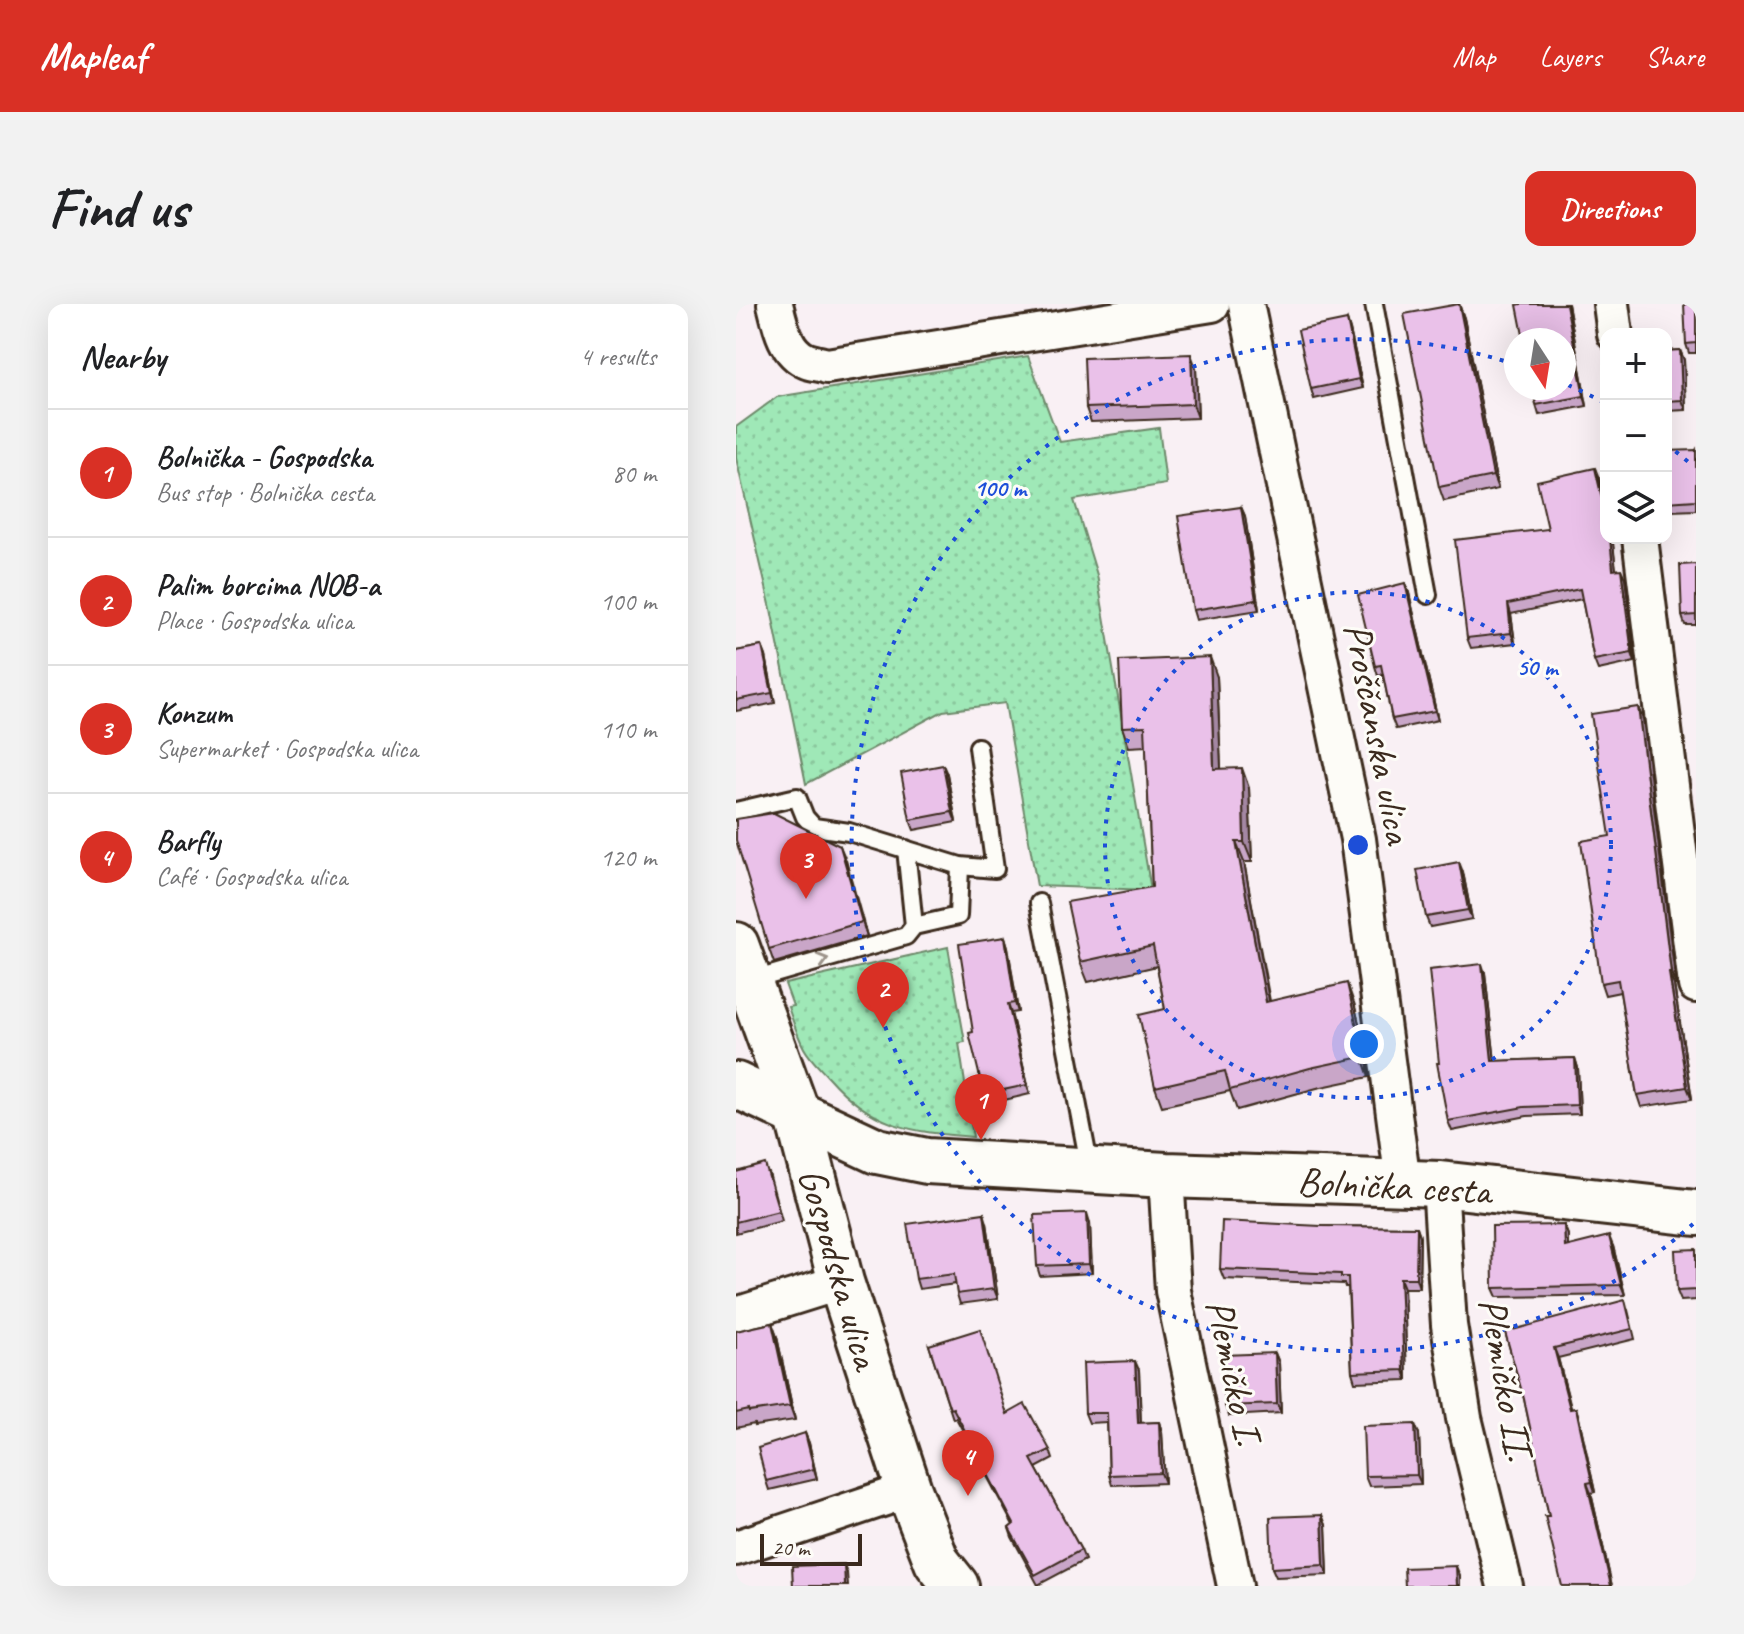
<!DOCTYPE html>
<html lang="en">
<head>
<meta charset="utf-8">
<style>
	body { margin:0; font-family:Caveat,sans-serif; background:#f2f2f2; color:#202124 }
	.controls { position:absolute; right:24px; top:24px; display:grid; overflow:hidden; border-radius:16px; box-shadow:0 8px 32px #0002 }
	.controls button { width:72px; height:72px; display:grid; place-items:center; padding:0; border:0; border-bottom:2px solid #e0e0e0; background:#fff; color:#202124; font:40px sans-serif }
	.compass { position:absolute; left:768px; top:24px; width:72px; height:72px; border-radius:50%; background:#fff; box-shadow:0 8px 32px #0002; rotate:168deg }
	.scale { position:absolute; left:24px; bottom:20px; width:102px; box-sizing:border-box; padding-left:8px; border:4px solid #3b2a1e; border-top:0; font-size:22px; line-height:28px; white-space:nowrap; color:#3b2a1e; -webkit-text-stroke:6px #fdfcf7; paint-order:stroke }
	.you { position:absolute; left:628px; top:740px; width:28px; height:28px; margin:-20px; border:6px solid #fff; border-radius:50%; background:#1a73e8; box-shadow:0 0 0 12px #1a73e833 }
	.badge { display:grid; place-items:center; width:52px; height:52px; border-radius:50%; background:#d93025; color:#fff; font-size:26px; font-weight:700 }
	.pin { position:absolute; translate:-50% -66px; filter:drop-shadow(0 2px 4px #0008) }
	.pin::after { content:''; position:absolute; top:42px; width:28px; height:24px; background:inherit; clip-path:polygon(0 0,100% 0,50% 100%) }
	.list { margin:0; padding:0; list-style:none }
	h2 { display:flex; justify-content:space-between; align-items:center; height:104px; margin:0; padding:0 32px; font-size:34px }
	h2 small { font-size:26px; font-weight:400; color:#757577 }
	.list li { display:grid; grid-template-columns:52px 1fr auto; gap:24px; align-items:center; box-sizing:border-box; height:128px; padding:0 32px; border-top:2px solid #e0e0e0 }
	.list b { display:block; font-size:30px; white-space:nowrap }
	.list p { margin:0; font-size:26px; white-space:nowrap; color:#757577 }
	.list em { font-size:26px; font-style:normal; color:#757577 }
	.icon { flex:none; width:44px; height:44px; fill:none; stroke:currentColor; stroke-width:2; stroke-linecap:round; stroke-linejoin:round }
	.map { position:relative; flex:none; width:960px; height:1282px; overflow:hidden; border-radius:16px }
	header { display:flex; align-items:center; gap:48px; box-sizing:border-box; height:112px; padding:0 40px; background:#d93025; color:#fff }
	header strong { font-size:38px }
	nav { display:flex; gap:44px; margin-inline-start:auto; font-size:28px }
	.intro { display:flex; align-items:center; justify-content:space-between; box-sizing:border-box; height:192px; padding:0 48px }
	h1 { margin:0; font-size:56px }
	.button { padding:20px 36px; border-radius:16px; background:#d93025; color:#fff; font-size:28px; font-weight:700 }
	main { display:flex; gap:48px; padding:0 48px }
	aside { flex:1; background:#fff; border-radius:16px; box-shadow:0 8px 32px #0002 }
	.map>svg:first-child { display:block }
	.green { fill:url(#green-dots); stroke:#6d896a; stroke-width:2 }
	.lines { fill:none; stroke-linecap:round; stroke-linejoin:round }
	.lane-casing { stroke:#3b2a1e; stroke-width:22 }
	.street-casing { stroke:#3b2a1e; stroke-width:40 }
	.secondary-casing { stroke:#3b2a1e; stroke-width:50 }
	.lane { stroke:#fdfcf7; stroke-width:16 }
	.street { stroke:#fdfcf7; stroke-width:34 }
	.secondary { stroke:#fdfcf7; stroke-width:44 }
	.wall { fill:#c9a6c8; stroke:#3b2a1e; stroke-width:2 }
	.shaded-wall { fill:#a487a3; stroke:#3b2a1e; stroke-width:2 }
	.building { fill:#eac1e9; stroke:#3b2a1e; stroke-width:2 }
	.oneway { stroke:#9c938a }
	.ring { fill:none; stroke:#1d4ed8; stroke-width:4; stroke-dasharray:4 8 }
	.labels { text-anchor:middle; stroke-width:6; stroke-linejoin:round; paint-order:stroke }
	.street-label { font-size:40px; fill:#3b2a1e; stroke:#fdfcf7 }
	.centre { fill:#1d4ed8; stroke:#fdfcf7; stroke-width:4 }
	.ring-label { font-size:24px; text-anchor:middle; font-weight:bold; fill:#1d4ed8; stroke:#fdfcf7; stroke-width:6; stroke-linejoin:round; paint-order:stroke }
</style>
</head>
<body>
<header>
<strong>Mapleaf</strong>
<nav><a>Map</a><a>Layers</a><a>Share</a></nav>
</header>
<div class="intro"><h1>Find us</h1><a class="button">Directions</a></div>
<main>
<aside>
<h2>Nearby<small>4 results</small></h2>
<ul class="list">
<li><span class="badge">1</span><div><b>Bolnička - Gospodska</b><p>Bus stop · Bolnička cesta</p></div><em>80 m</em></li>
<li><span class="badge">2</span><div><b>Palim borcima NOB-a</b><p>Place · Gospodska ulica</p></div><em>100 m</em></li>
<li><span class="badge">3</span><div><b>Konzum</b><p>Supermarket · Gospodska ulica</p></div><em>110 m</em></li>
<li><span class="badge">4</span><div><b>Barfly</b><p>Café · Gospodska ulica</p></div><em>120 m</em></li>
</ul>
</aside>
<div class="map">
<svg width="960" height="1282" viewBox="0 0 960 1282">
	<defs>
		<pattern id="green-dots" width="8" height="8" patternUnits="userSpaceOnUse" patternTransform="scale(2)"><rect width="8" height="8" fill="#9fe8b7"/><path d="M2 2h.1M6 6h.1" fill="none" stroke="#8ac79d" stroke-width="1.8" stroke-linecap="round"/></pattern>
	</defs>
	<rect width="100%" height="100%" fill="#f9f0f4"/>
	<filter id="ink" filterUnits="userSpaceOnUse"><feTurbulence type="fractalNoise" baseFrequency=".0125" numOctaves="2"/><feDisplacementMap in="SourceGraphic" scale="16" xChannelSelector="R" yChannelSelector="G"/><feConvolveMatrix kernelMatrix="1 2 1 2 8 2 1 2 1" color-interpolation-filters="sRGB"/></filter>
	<g filter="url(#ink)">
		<g class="green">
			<polygon points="292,52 324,138 423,124 430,180 338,196 361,271 415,586 301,582 269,399 207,407 70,480 35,305 0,154 0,123 41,93"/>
			<path d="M212 643 229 738 223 739 237 833C174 828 136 823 92 773 84 764 74 755 68 744 61 731 57 717 52 703L57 702 49 680Z"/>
		</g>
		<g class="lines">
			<defs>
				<g id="lane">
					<polyline points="638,0 692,291"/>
					<polyline points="0,507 61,493 69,513 78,523 113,528 224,562 259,565 242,443"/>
					<polyline points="170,545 178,622"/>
					<polyline points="303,599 354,865"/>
					<polyline points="14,677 170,632 178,622 222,612 224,562"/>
				</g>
				<g id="street">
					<path d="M39 0C44 21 49 48 71 57 77 59 85 60 91 62L476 0"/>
					<polyline points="510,0 622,535 667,879"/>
					<polyline points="875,0 879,30"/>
					<polyline points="904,234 960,681"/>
					<polyline points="430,871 437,987 499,1282"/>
					<polyline points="704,880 713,1021 728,1114 769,1282"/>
					<polyline points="0,1011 105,978"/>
					<polyline points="0,1244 173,1186"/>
				</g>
				<g id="secondary">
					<polyline points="0,641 61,809 105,978 173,1186 201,1258 220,1282"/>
					<polyline points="0,781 141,847 191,857 430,871 704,880 960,909"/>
				</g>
			</defs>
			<use href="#lane" class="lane-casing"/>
			<use href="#street" class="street-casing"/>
			<use href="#secondary" class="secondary-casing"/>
			<use href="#lane" class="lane"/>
			<use href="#street" class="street"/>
			<use href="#secondary" class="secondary"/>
		</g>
		<g class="wall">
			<polygon points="723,0 728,14 762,185 708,197 703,183"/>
			<polygon points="832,0 851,102 803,111 800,101"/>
			<polygon points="960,0 960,49 953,49 950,40"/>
			<polygon points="611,16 614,26 627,84 578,95 575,85"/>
			<polygon points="944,46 948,56 950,106 930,107 930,47"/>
			<polygon points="460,64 462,114 355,118 350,104"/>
			<polygon points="960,146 960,206 934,207 930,198"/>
			<polygon points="863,174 870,206 870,234 876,234 880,266 889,274 899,358 862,366 858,356 846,295 775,310 779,339 735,344 731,334 812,225"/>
			<polygon points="505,203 509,212 523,306 460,316 457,306"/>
			<polygon points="960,260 960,321 949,321 946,312"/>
			<polygon points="673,289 702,416 660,425 656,415 647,371 642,372 639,362"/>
			<polygon points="26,342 30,352 39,399 0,407 0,347"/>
			<polygon points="481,373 485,465 513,484 516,558 508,558 534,697 618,699 630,748 633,773 581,784 501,806 494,787 426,802 419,783 429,705 421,662 352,678 344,658 416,583 410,442 393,443 386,423"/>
			<polygon points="907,415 940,681 938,681 956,795 905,803 901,791 884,688 869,691 865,679 874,532"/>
			<polygon points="211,470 220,518 178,526 174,516"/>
			<polygon points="104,542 131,632 38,659 33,645"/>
			<polygon points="727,568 736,615 694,623 690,613"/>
			<polygon points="269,633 272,643 282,708 275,709 294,790 251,800 248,790 237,728"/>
			<polygon points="749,669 759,757 839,754 842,764 844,810 791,812 716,827 712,817 703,759"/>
			<polygon points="0,868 33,869 46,917 0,929"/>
			<polygon points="251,919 262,995 224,1000 221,990 220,980 183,985 180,975"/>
			<polygon points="354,919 356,969 304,972 301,962"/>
			<polygon points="828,921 832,931 832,942 877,942 889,991 761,993 757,984"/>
			<polygon points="585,922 681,923 684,932 683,984 668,984 671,1076 619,1078 616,1068 612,983 609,983 608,980 488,975 484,965"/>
			<polygon points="960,945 960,996 945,997 941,987"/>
			<polygon points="892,1006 899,1035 822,1054 835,1105 840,1104 843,1114 859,1188 855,1189 876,1282 813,1212 788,1095 769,1028"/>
			<polygon points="36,1019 41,1033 59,1116 18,1122 18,1120 0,1124 0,1027"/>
			<polygon points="193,1041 314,1146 317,1155 300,1164 345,1246 349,1256 302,1281 276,1233 273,1224 277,1221 220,1114 217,1115"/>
			<polygon points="539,1049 543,1059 545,1109 493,1112 489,1102"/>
			<polygon points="403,1066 405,1119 423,1118 426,1128 429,1179 376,1181 373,1171 371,1118 353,1119 349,1109"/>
			<polygon points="69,1129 73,1139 81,1175 33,1186 30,1177"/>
			<polygon points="683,1130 685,1180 633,1182 629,1172"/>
			<polygon points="586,1211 590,1221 592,1271 540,1273 536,1264"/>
		</g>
		<g class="shaded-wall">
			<polygon points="723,0 728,14 762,185 757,172"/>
			<polygon points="830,0 832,0 851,102 848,92"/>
			<polygon points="611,16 614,26 627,84 623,75"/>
			<polygon points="944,46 948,56 950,106 946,96"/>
			<polygon points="455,50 460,64 462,114 457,100"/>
			<polygon points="859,164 863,174 870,206 870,212"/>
			<polygon points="505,203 509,212 523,306 520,296"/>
			<polygon points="874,234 876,234 877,238 881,276 877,266"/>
			<polygon points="885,265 889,274 899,358 896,349"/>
			<polygon points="669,279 673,289 702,416 699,407"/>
			<polygon points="772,300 775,310 779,339 775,329"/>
			<polygon points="26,342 30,352 39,399 36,389"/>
			<polygon points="474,353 481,373 486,485 478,465"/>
			<polygon points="902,403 907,415 940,681 935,669"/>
			<polygon points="207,461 211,470 220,518 216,508"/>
			<polygon points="506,464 513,484 516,558 508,538"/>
			<polygon points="500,538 508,558 537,718 530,698"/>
			<polygon points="104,542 110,556 131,632 126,618"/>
			<polygon points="723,558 727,568 736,615 732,606"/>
			<polygon points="269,633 272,643 282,708 279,699"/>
			<polygon points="746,660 749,669 760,767 756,757"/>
			<polygon points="933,669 938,681 956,795 951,783"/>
			<polygon points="611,679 618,699 630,748 633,773 626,753"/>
			<polygon points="272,700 275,709 294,790 291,781"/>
			<polygon points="839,754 842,764 844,810 841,801"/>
			<polygon points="248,909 251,919 262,995 258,985"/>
			<polygon points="351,909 354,919 356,969 353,960"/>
			<polygon points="828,921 832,931 832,953 829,943"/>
			<polygon points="681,923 684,932 683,984 680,974"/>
			<polygon points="873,932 877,942 889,991 885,981"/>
			<polygon points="664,974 668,984 671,1076 668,1066"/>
			<polygon points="36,1019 41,1033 59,1116 54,1102"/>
			<polygon points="818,1044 822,1054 838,1115 834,1105"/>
			<polygon points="539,1049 543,1059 545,1109 541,1100"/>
			<polygon points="399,1057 403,1066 405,1129 402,1119"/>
			<polygon points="840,1104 843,1114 859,1188 856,1178"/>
			<polygon points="423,1118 426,1128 429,1179 425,1169"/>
			<polygon points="679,1120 683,1130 685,1180 681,1171"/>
			<polygon points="69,1129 73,1139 81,1175 78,1165"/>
			<polygon points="851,1179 855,1189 876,1282 875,1282"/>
			<polygon points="586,1211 590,1221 592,1271 588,1261"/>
			<polygon points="108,1260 111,1269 112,1282 109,1282"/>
			<polygon points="720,1262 724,1272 724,1282 721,1282"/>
		</g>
		<g class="building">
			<polygon points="723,0 757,172 703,183 668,10"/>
			<polygon points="785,0 830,0 848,92 800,101 797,84 828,84 828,36 788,36 781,1"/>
			<polygon points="948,0 960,0 960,39 950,40"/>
			<polygon points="611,16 623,75 575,85 562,26"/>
			<polygon points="944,46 946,96 930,97 930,47"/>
			<polygon points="455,50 457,100 350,104 348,54"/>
			<polygon points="960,146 960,196 930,198 930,147"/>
			<polygon points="859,164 870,212 870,234 874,234 877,266 885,265 896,349 858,356 844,285 772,300 775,329 731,334 719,236 812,225 801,177"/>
			<polygon points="505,203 520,296 457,306 442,212"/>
			<polygon points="960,260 960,311 946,312 944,261"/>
			<polygon points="669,279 699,407 656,415 645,361 639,362 622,291"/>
			<polygon points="26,342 36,389 0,396 0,347"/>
			<polygon points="474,353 478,465 506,464 508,538 500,538 530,698 611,679 622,728 626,753 574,764 494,786 489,767 419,783 403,711 429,705 417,642 344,658 331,598 416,583 409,422 386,423 383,357"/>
			<polygon points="902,403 935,669 933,669 951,783 901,791 882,676 865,679 845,537 874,532 855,410"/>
			<polygon points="207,461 216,508 174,516 165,469"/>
			<polygon points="38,509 104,542 126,618 33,645 0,536 0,515"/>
			<polygon points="723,558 732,606 690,613 681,566"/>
			<polygon points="269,633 279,699 272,700 291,781 248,790 233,729 237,728 223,640"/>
			<polygon points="746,660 756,757 839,754 841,801 788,803 712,817 701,759 703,759 693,666"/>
			<polygon points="29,860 43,907 0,918 0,868"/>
			<polygon points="248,909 258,985 221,990 218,970 180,975 171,920"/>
			<polygon points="351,909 353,960 301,962 298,911"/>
			<polygon points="486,917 585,922 681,923 680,974 664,974 668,1066 616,1068 612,973 605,973 605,970 484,965"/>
			<polygon points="828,921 829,943 873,932 885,981 757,984 756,922"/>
			<polygon points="960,945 960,986 941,987 939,946"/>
			<polygon points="889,996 896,1025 818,1044 834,1105 840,1104 856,1178 851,1179 875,1282 826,1282 809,1212 813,1212 788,1095 769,1028"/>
			<polygon points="36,1019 54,1102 13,1108 13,1106 0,1109 0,1027"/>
			<polygon points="244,1025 271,1110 289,1100 314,1146 295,1155 345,1246 299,1271 273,1224 278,1220 217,1104 214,1105 193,1041"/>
			<polygon points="539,1049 541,1100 489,1102 487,1051"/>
			<polygon points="399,1057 402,1119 423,1118 425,1169 373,1171 371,1109 349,1109 347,1059"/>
			<polygon points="679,1120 681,1171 629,1172 627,1122"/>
			<polygon points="69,1129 78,1165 30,1177 22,1144"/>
			<polygon points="586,1211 588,1261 536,1264 534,1213"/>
			<polygon points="108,1260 109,1282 57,1282 56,1262"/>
			<polygon points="720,1262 721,1282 669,1282 668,1264"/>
		</g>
		<defs><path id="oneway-chevron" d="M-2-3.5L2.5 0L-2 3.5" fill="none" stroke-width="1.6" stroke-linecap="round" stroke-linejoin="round" transform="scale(2)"/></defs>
		<use class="oneway" href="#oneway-chevron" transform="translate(87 656) rotate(-16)"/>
	</g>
	<g class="ring">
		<circle cx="622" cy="541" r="253"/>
		<path d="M957 920A506 506 0 1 1 778 60M832 81A506 506 0 0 1 867 98M930 140A506 506 0 0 1 957 162"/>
	</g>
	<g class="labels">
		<g class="street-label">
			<text transform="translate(643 429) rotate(79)" y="14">Proščanska ulica</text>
			<text transform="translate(658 881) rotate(3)" y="14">Bolnička cesta</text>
			<text transform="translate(104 964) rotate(74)" y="14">Gospodska ulica</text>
			<text transform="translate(499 1068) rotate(78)" y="14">Plemičko I.</text>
			<text transform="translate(771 1075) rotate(80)" y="14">Plemičko II.</text>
		</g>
	</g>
	<circle cx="622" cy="541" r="12" class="centre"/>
	<g class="ring-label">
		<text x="264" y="192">100 m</text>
		<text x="801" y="371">50 m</text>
	</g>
</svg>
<div class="controls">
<button>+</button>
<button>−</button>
<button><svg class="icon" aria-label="layers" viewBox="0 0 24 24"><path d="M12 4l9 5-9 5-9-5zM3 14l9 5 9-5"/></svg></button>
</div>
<svg class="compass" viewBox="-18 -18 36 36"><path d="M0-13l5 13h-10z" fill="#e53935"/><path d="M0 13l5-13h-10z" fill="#757577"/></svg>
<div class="scale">20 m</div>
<div class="you"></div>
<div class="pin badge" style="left:245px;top:836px">1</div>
<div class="pin badge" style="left:147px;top:724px">2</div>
<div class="pin badge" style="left:70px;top:595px">3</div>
<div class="pin badge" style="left:232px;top:1192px">4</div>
</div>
</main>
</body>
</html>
